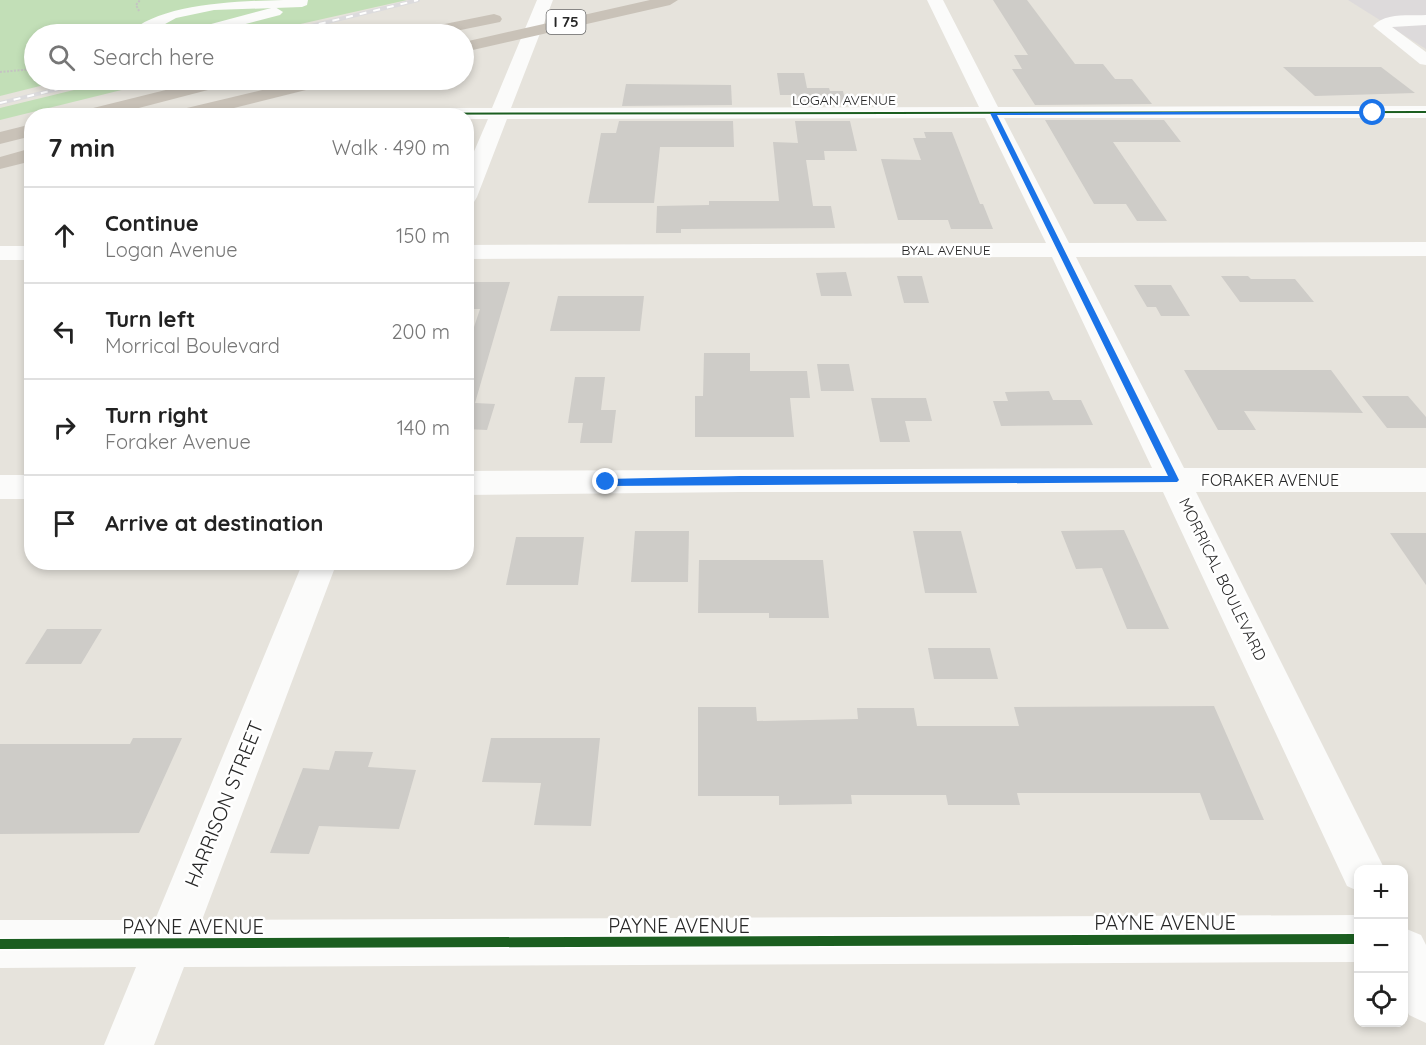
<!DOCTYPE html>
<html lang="en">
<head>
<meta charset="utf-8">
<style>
	body { margin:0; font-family:Quicksand,sans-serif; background:#f6f6f6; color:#222 }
	.controls { position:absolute; right:18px; bottom:18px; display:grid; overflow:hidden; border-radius:12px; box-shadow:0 3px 9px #0003 }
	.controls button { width:54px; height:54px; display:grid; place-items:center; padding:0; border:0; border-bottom:2px solid #e0e0e0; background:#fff; color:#222; font:30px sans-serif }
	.stop { position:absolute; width:18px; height:18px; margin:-14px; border:4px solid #1a73e8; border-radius:50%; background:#fff }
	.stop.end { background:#1a73e8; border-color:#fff; box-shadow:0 2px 6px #0008 }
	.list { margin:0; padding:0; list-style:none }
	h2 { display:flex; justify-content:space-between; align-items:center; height:78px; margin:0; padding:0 24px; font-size:26px }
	h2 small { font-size:20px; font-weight:400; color:#767676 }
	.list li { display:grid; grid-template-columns:39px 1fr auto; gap:18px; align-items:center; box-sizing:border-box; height:96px; padding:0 24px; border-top:2px solid #e0e0e0 }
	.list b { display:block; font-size:22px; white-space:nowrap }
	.list p { margin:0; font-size:20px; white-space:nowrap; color:#767676 }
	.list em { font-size:20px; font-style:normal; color:#767676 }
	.icon { flex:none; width:33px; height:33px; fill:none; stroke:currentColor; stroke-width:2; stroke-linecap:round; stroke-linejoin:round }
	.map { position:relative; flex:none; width:1426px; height:1045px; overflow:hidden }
	.search { position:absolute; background:#fff; box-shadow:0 3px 9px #0003; left:24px; top:24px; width:450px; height:66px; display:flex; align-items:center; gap:15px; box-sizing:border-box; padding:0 21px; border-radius:33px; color:#767676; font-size:22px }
	.panel { position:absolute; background:#fff; box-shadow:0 3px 9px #0003; left:24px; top:108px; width:450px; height:462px; border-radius:24px }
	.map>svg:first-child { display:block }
	.industrial { fill:#dddadb }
	.green { fill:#c2dfb7 }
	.building { fill:#ceccc8 }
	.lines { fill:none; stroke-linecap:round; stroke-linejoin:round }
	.path { stroke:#c4c3c2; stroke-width:2; stroke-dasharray:2 1.5; stroke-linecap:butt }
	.minor { fill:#fbfbfa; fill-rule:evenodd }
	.highway { fill:#c9c2b8; fill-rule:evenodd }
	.rail-casing { stroke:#dcdbdd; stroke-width:4 }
	.rail { stroke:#fff; stroke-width:2; stroke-dasharray:7; stroke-linecap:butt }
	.cycleway-casing { stroke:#fff; stroke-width:3 }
	.cycleway { fill:#1b5e20; fill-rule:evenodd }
	.route { fill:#1a73e8 }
	.labels { text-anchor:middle; stroke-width:5; stroke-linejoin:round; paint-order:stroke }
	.far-street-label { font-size:14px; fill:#272727; stroke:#fff }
	.shield { fill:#fff; stroke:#686868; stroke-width:1.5 }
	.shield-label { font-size:15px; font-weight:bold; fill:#272727 }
	.street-label { font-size:16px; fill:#272727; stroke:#fff }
	.near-street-label { font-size:20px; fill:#272727; stroke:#fff }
</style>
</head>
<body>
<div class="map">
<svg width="1426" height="1045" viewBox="0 0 1426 1045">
	<rect width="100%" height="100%" fill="#e6e3dc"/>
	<polygon class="industrial" points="1348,0 1426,0 1426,49"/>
	<g class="green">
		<polygon points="0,0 407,0 256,34 34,34 34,80 64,80 0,96"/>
		<polygon points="115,80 162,80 0,120 0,108"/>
	</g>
	<g class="building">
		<polygon points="993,0 1027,0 1075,64 1103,64 1115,79 1132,79 1152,104 1035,105 1012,69 1022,69 1014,55 1028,55"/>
		<polygon points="1283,67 1381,67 1415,93 1315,96"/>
		<polygon points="777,73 804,73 807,88 829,88 830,91 843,91 846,105 792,105 791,95 780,95"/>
		<polygon points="626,84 731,85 732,105 622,106"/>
		<polygon points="1045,120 1164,120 1181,142 1113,142 1167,221 1137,221 1126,204 1094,204"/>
		<polygon points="619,121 733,121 734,147 660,147 654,203 588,203 601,133 616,133"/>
		<polygon points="795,121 850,121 857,151 824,151 825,160 806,160 813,206 831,206 835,228 681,229 681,233 656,233 657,206 709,205 709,201 779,201 773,142 798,143"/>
		<polygon points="924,132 952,132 980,204 983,204 993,229 951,229 948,220 898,220 881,159 921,160 913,138 926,138"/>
		<polygon points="846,272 852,296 821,296 816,273"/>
		<polygon points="897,276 922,276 929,303 904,303"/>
		<polygon points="1221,276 1248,276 1251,279 1295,279 1314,302 1240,302"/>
		<polygon points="474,282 510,282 475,403 495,404 487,430 466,429 466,351 480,309 466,309"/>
		<polygon points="1134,285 1171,285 1190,316 1161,316 1156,307 1147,307"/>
		<polygon points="558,296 644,296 640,331 550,331"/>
		<polygon points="704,353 750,353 750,371 807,371 810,398 790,398 794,437 695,437 695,396 703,396"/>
		<polygon points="817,364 849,364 854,391 821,391"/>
		<polygon points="1184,370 1331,370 1363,413 1244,411 1256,430 1218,430"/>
		<polygon points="575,377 605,377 601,410 616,410 612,443 580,443 583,423 568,423"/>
		<polygon points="1049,391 1053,400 1081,400 1093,425 1001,426 993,401 1008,401 1005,392"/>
		<polygon points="1362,396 1408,396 1426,417 1426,428 1387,428"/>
		<polygon points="871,398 926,398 932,421 905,421 910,442 880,442"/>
		<polygon points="1124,530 1169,629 1127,629 1102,568 1076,569 1061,531"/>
		<polygon points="635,531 689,531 688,582 631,582"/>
		<polygon points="913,531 961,531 977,593 925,593"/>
		<polygon points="1390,533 1426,533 1426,585"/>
		<polygon points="516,537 584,537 578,585 506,585"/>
		<polygon points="699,560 823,560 829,618 769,618 769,613 698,613"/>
		<polygon points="47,629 102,629 81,664 25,664"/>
		<polygon points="928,648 990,648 998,679 934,679"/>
		<polygon points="1214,706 1264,820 1210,820 1200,793 1017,793 1020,805 948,805 946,795 851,795 852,804 779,805 779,796 698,796 698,707 756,707 757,721 858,719 857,708 914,708 917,726 1019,726 1014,707"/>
		<polygon points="133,738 182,738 139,833 0,834 0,744 130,744"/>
		<polygon points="491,738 600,738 591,826 534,825 541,783 482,782"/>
		<polygon points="335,751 373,752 368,767 416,770 399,829 319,826 309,854 270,853 303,768 329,770"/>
	</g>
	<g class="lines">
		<g class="path">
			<polyline points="139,11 136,5 140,0"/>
			<polyline points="0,72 34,69"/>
		</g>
		<g class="minor">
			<path d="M308 0 307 5 302 7 214 10 176 18 147 34H129C160 0 262 0 308 0Z"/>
			<polygon points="537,0 553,0 511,108 979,107 927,0 943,0 998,107 1426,106 1426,118 1004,118 1069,243 1426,242 1426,256 1076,257 1184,468 1426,468 1426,492 1196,492 1385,870 1358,870 1358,891 1347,886 1163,492 740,492 466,495 466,471 1152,468 1052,257 466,259 466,245 1046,243 985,118 507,119 477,197 474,202 466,203 466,170 488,119 466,119 466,116 254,114 256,110 263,108 492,108"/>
			<polygon points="275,7 283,12 280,15 208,34 183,34 185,31"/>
			<path d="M1426 15V25L1392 27 1426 52V65L1420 64 1373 26C1385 12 1409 16 1426 15Z"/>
			<rect x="0" y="246" width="32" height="14"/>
			<rect x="0" y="475" width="32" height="24"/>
			<polygon points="303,562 337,562 202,920 1358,915 1358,962 184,967 154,1045 104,1045 136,967 0,968 0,920 155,920"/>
			<polygon points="1404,928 1421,935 1426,945 1426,1023 1409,1015 1404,1004"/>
		</g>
		<g class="highway">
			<polygon points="650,0 678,0 670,5 464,52 464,42"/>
			<polygon points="494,14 500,16 502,19 500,22 441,34 412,34 420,29"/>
			<polygon points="206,80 234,80 231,84 108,116 75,116 77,112"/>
			<polygon points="304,80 333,80 330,84 202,116 168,116 170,112"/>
			<polygon points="32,124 32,136 0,144 0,132"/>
			<polygon points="32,148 32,161 0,169 0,157"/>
		</g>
		<defs>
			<g id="rail">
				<polyline points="278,34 418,0"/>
				<polyline points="0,103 96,80"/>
			</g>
		</defs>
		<use href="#rail" class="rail-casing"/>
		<use href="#rail" class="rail"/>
		<defs>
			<g id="cycleway">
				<polygon points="1426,111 1426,113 263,115 261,114 263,113"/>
				<polygon points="1358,934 1358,944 0,949 0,939"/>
			</g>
		</defs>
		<use href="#cycleway" class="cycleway-casing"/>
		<use href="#cycleway" class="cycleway"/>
	</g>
	<polygon class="route" points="1373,111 1375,114 997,115 1179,480 1177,482 606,486 602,482 606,479 740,476 1168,476 990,113"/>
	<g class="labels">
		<g class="far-street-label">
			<text x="844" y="105">LOGAN AVENUE</text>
			<text x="946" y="255">BYAL AVENUE</text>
		</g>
		<rect class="shield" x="546.5" y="10" width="39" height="24" rx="4.5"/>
		<g class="shield-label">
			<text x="566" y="27">I 75</text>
		</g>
		<g class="street-label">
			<text x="1270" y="486">FORAKER AVENUE</text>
			<text transform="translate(1223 579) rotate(64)" y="6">MORRICAL BOULEVARD</text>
		</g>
		<g class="near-street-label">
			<text transform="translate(224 804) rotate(-68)" y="7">HARRISON STREET</text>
			<text x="1165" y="930">PAYNE AVENUE</text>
			<text x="679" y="933">PAYNE AVENUE</text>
			<text x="193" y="934">PAYNE AVENUE</text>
		</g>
	</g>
</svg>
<div class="controls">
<button>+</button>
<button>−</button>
<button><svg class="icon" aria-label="locate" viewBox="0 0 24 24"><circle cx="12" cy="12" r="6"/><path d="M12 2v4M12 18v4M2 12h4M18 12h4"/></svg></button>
</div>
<div class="stop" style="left:1373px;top:113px"></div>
<div class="stop end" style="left:606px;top:482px"></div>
<div class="search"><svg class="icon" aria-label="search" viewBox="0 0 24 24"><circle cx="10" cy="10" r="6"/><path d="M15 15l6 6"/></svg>Search here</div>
<section class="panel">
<h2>7 min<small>Walk · 490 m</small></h2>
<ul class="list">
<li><svg class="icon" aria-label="ahead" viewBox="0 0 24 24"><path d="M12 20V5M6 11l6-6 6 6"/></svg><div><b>Continue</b><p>Logan Avenue</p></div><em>150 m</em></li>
<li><svg class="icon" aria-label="left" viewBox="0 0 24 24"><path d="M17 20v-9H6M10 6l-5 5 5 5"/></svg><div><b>Turn left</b><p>Morrical Boulevard</p></div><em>200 m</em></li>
<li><svg class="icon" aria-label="right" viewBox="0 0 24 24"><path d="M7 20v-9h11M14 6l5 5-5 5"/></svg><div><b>Turn right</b><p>Foraker Avenue</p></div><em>140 m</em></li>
<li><svg class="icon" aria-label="arrive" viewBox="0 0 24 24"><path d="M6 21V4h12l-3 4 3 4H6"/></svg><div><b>Arrive at destination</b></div></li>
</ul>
</section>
</div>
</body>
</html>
